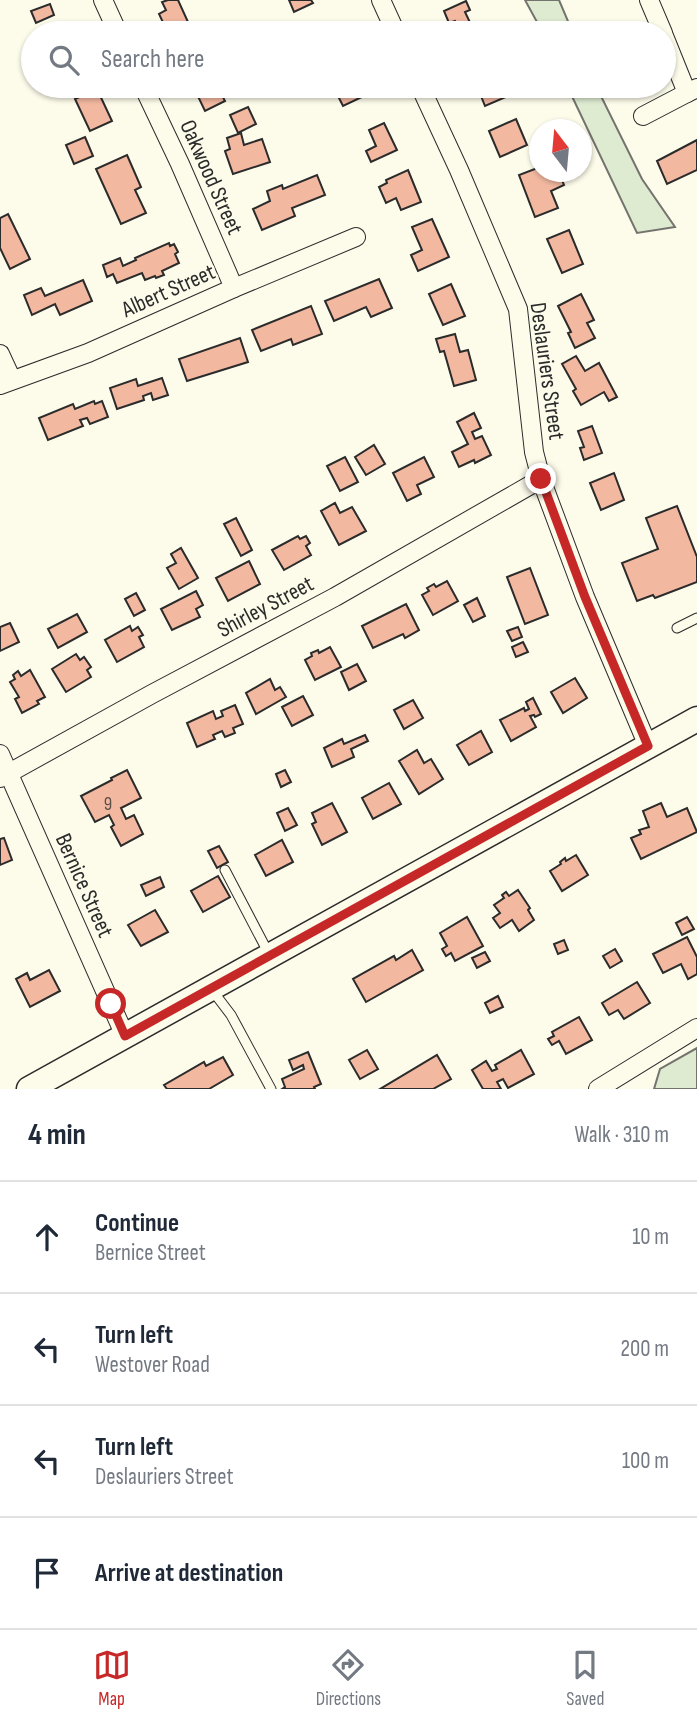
<!DOCTYPE html>
<html lang="en">
<head>
<meta charset="utf-8">
<style>
	body { margin:0; font-family:"Sofia Sans Condensed",sans-serif; background:#f2f2f3; color:#1f2937 }
	.compass { position:absolute; left:529px; top:119px; width:63px; height:63px; border-radius:50%; background:#fff; box-shadow:0 2px 5px #0004; rotate:344deg }
	.stop { position:absolute; width:21px; height:21px; margin:-16px; border:5px solid #c62828; border-radius:50%; background:#fff }
	.stop.end { background:#c62828; border-color:#fff; box-shadow:0 2px 7px #0008 }
	.list { margin:0; padding:0; list-style:none }
	h2 { display:flex; justify-content:space-between; align-items:center; height:91px; margin:0; padding:0 28px; font-size:30px }
	h2 small { font-size:23px; font-weight:400; color:#747a83 }
	.list li { display:grid; grid-template-columns:46px 1fr auto; gap:21px; align-items:center; box-sizing:border-box; height:112px; padding:0 28px; border-top:2px solid #e0e1e3 }
	.list b { display:block; font-size:26px; white-space:nowrap }
	.list p { margin:0; font-size:23px; white-space:nowrap; color:#747a83 }
	.list em { font-size:23px; font-style:normal; color:#747a83 }
	.icon { flex:none; width:38px; height:38px; fill:none; stroke:currentColor; stroke-width:2; stroke-linecap:round; stroke-linejoin:round }
	.map { position:relative; flex:none; width:697px; height:1089px; overflow:hidden }
	.search { position:absolute; background:#fff; box-shadow:0 2px 5px #0004; left:21px; right:21px; top:21px; height:77px; display:flex; align-items:center; gap:18px; box-sizing:border-box; padding:0 24px; border-radius:38px; color:#747a83; font-size:26px }
	.sheet { height:539px; background:#fff }
	nav { display:flex; justify-content:space-around; align-items:center; box-sizing:border-box; height:98px; border-top:2px solid #e0e1e3; background:#fff; font-size:19px; color:#747a83 }
	nav a { display:grid; justify-items:center; gap:4px }
	nav .on { color:#c62828 }
	.map>svg:first-child { display:block }
	.green { fill:#deebd1; stroke:#74746e; stroke-width:2 }
	.building { fill:#f2b8a0; stroke:#2b2b2b; stroke-width:2 }
	.lines { fill:none; stroke-linecap:round; stroke-linejoin:round }
	.lane-casing { stroke:#2b2b2b; stroke-width:11 }
	.street-casing { stroke:#2b2b2b; stroke-width:20 }
	.secondary-casing { stroke:#2b2b2b; stroke-width:27 }
	.lane { stroke:#fdfbea; stroke-width:9 }
	.street { stroke:#fdfbea; stroke-width:18 }
	.secondary { stroke:#fdfbea; stroke-width:24 }
	.route { stroke:#c62828; stroke-width:9 }
	.labels { text-anchor:middle; stroke-width:5; stroke-linejoin:round; paint-order:stroke }
	.number-label { font-size:19px; fill:#5d4e48 }
	.street-label { font-size:23px; fill:#2b2b2b; stroke:#fdfbea }
</style>
</head>
<body>
<div class="map">
<svg width="697" height="1089" viewBox="0 0 697 1089">
	<rect width="100%" height="100%" fill="#fdfbea"/>
	<g class="green">
		<polygon points="525,0 559,0 573,33 543,33"/>
		<polygon points="563,86 596,86 642,179 675,227 637,233 569,90"/>
		<polygon points="697,1048 697,1089 654,1089 660,1069"/>
	</g>
	<g class="building">
		<polygon points="168,0 178,0 193,33 168,33 159,14 166,10 162,2"/>
		<polygon points="289,0 311,0 313,3 294,12"/>
		<polygon points="466,1 470,10 465,12 475,33 461,33 455,21 449,23 444,11"/>
		<polygon points="50,4 54,15 36,23 31,11"/>
		<polygon points="69,26 71,33 50,33"/>
		<polygon points="63,86 83,86 66,92"/>
		<polygon points="193,86 217,86 225,101 205,111"/>
		<polygon points="333,86 359,86 364,96 343,106"/>
		<polygon points="477,86 513,86 515,93 485,106"/>
		<polygon points="97,89 112,121 90,131 75,99"/>
		<polygon points="248,107 256,124 238,133 230,115"/>
		<polygon points="516,119 527,145 500,157 489,131"/>
		<polygon points="384,123 397,150 371,162 366,151 376,146 369,130"/>
		<polygon points="241,133 244,145 262,139 270,162 233,174 225,151 230,149 227,138"/>
		<polygon points="85,137 93,156 74,164 66,145"/>
		<polygon points="697,140 697,170 667,184 657,161"/>
		<polygon points="127,155 141,187 135,190 146,213 121,224 96,169"/>
		<polygon points="540,167 540,172 562,172 563,174 560,175 564,185 551,191 558,208 535,217 519,175"/>
		<polygon points="408,170 421,202 401,210 396,198 386,203 379,187 387,183 386,180"/>
		<polygon points="317,175 325,195 292,208 295,216 262,230 253,209 270,201 267,191 282,185 283,189"/>
		<polygon points="8,214 30,259 10,269 0,248 0,218"/>
		<polygon points="432,219 449,257 418,271 411,255 422,250 412,227"/>
		<polygon points="569,230 583,264 562,273 547,239"/>
		<polygon points="169,243 170,246 174,244 178,252 175,254 179,263 162,271 164,275 156,278 155,276 145,280 142,273 117,283 113,274 107,277 103,265 120,258 123,266 136,260 135,258"/>
		<polygon points="379,279 392,308 371,317 366,307 334,321 325,301"/>
		<polygon points="83,280 92,301 60,315 55,304 32,315 24,295 41,288 45,296"/>
		<polygon points="451,284 465,316 443,325 429,294"/>
		<polygon points="581,294 594,320 587,323 595,338 575,348 568,333 571,332 558,306"/>
		<polygon points="311,306 322,334 293,345 291,339 261,351 252,330"/>
		<polygon points="455,334 460,352 468,350 476,380 454,386 444,351 440,352 436,339"/>
		<polygon points="240,338 248,362 187,381 179,359"/>
		<polygon points="576,356 585,371 599,363 617,397 609,401 604,392 581,405 573,391 576,389 562,364"/>
		<polygon points="162,378 168,395 153,400 151,393 143,396 144,400 117,409 110,388 136,379 138,386"/>
		<polygon points="94,401 95,404 102,401 108,417 90,424 87,418 80,420 83,426 48,440 39,418 73,404 75,409"/>
		<polygon points="474,413 481,428 472,432 475,439 482,436 491,455 475,463 474,460 459,467 452,452 468,444 457,422"/>
		<polygon points="592,426 602,453 584,460 580,448 584,447 578,431"/>
		<polygon points="374,445 385,464 366,475 355,457"/>
		<polygon points="345,457 358,482 340,491 327,466"/>
		<polygon points="424,457 434,477 417,485 421,494 407,501 393,473"/>
		<polygon points="614,473 624,500 601,510 590,483"/>
		<polygon points="335,503 340,513 352,507 366,531 339,545 321,511"/>
		<polygon points="677,506 697,557 697,582 655,598 653,595 637,601 622,563 658,549 646,518"/>
		<polygon points="236,518 252,550 241,556 224,524"/>
		<polygon points="298,536 300,539 306,536 310,543 306,546 311,555 284,570 272,550"/>
		<polygon points="181,548 198,578 179,589 167,568 176,563 171,554"/>
		<polygon points="249,561 260,584 228,601 216,578"/>
		<polygon points="530,568 548,615 525,624 507,577"/>
		<polygon points="447,581 458,601 433,615 422,595 429,591 427,588 434,584 436,587"/>
		<polygon points="196,591 203,605 196,609 200,617 172,630 161,609"/>
		<polygon points="136,593 145,610 134,616 125,599"/>
		<polygon points="477,598 485,616 473,622 464,605"/>
		<polygon points="406,604 419,630 405,638 403,634 373,648 362,626"/>
		<polygon points="77,614 87,632 58,648 48,629"/>
		<polygon points="10,623 19,642 0,651 0,627"/>
		<polygon points="130,626 132,631 138,627 143,635 139,637 144,647 117,662 105,640"/>
		<polygon points="518,627 522,637 512,641 507,631"/>
		<polygon points="523,642 528,652 516,657 512,647"/>
		<polygon points="330,647 341,667 315,680 305,660 312,656 311,653 318,650 319,653"/>
		<polygon points="76,654 80,660 84,657 91,667 87,670 91,677 66,692 52,669"/>
		<polygon points="357,664 366,681 349,690 341,672"/>
		<polygon points="30,670 45,697 37,701 39,704 22,713 15,699 19,697 10,682 15,679 13,675 18,671 21,676"/>
		<polygon points="575,678 587,698 563,713 551,692"/>
		<polygon points="270,679 275,690 280,687 286,697 256,714 246,693"/>
		<polygon points="303,696 313,715 292,726 282,707"/>
		<polygon points="533,698 541,714 535,717 534,715 530,716 536,727 511,741 500,720 524,708 525,711 529,709 526,702"/>
		<polygon points="413,700 423,718 404,729 394,710"/>
		<polygon points="235,705 243,724 233,728 235,733 225,737 222,731 213,735 215,739 197,747 187,723 213,711 216,719 223,716 221,711"/>
		<polygon points="481,731 492,752 469,765 457,745"/>
		<polygon points="365,735 368,741 351,749 354,757 332,767 324,748 342,739 344,744"/>
		<polygon points="417,750 424,763 431,759 443,779 419,794 399,761"/>
		<polygon points="127,770 141,798 121,808 126,819 134,815 143,834 121,846 111,827 114,825 109,815 95,822 81,796 112,780 111,778"/>
		<polygon points="285,770 291,782 281,787 276,774"/>
		<polygon points="389,783 401,804 373,819 362,798"/>
		<polygon points="332,803 347,832 322,845 312,824 316,822 312,813"/>
		<polygon points="661,803 667,817 687,808 697,832 641,859 631,838 641,834 639,830 649,827 643,811"/>
		<polygon points="288,808 297,825 285,831 277,813"/>
		<polygon points="4,838 12,860 0,865 0,839"/>
		<polygon points="282,840 293,862 266,876 255,855"/>
		<polygon points="219,846 228,862 217,868 208,851"/>
		<polygon points="576,855 588,875 562,891 550,871 561,864 560,862 565,858 566,861"/>
		<polygon points="218,876 230,897 203,912 191,891"/>
		<polygon points="160,877 164,887 146,896 141,885"/>
		<polygon points="518,890 530,908 528,910 534,920 519,931 512,920 500,928 493,918 500,913 494,905 504,898 502,895 506,892 509,896"/>
		<polygon points="155,910 168,932 141,946 128,925"/>
		<polygon points="467,917 483,946 455,961 451,953 446,956 442,949 447,946 440,933"/>
		<polygon points="687,917 694,929 682,935 676,923"/>
		<polygon points="687,937 697,957 697,974 688,979 681,964 663,973 653,954"/>
		<polygon points="564,940 568,950 558,954 554,944"/>
		<polygon points="615,949 622,961 610,968 603,956"/>
		<polygon points="412,950 423,970 366,1002 353,979 394,956 396,960"/>
		<polygon points="485,952 490,961 477,968 472,958"/>
		<polygon points="49,970 60,991 30,1007 16,979 27,973 30,980"/>
		<polygon points="637,982 650,1003 624,1019 618,1010 609,1015 602,1003"/>
		<polygon points="498,996 503,1007 490,1013 485,1003"/>
		<polygon points="579,1017 592,1040 566,1054 559,1041 552,1045 548,1039 554,1036 552,1032"/>
		<polygon points="367,1050 378,1069 360,1079 349,1060"/>
		<polygon points="521,1050 534,1074 508,1088 503,1079 497,1082 501,1089 483,1089 472,1070 486,1061 492,1071 497,1069 495,1065"/>
		<polygon points="308,1052 321,1084 314,1087 315,1089 282,1089 285,1087 282,1079 304,1069 303,1065 293,1070 289,1060"/>
		<polygon points="437,1055 451,1079 433,1089 380,1089"/>
		<polygon points="223,1057 233,1075 209,1089 167,1089 164,1085 204,1062 206,1066"/>
	</g>
	<g class="lines">
		<defs>
			<g id="lane">
				<polyline points="677,628 697,618"/>
				<polyline points="225,870 269,954"/>
				<polyline points="212,990 231,1015 271,1089"/>
			</g>
			<g id="street">
				<polyline points="103,0 118,33"/>
				<polyline points="381,0 396,33"/>
				<polyline points="649,0 663,33"/>
				<polyline points="664,36 687,93 697,88"/>
				<polyline points="143,86 180,164 234,288"/>
				<polyline points="420,86 459,170 518,309 534,452 541,479 585,597 648,746"/>
				<polyline points="643,116 687,93"/>
				<polyline points="0,354 12,380"/>
				<polyline points="0,385 88,353 234,288 356,237"/>
				<polyline points="0,754 125,1036"/>
				<polyline points="0,778 152,694 335,597 541,479"/>
				<polyline points="598,1089 697,1028"/>
			</g>
			<polyline id="secondary" points="29,1089 697,719"/>
		</defs>
		<use href="#lane" class="lane-casing"/>
		<use href="#street" class="street-casing"/>
		<use href="#secondary" class="secondary-casing"/>
		<use href="#lane" class="lane"/>
		<use href="#street" class="street"/>
		<use href="#secondary" class="secondary"/>
	</g>
	<g class="lines">
		<polyline class="route" points="111,1004 125,1036 648,746 585,597 541,479"/>
	</g>
	<g class="labels">
		<g class="number-label">
			<text x="108" y="810">9</text>
		</g>
		<g class="street-label">
			<text transform="translate(212 177) rotate(66)" y="8">Oakwood Street</text>
			<text transform="translate(168 290) rotate(-24)" y="8">Albert Street</text>
			<text transform="translate(548 371) rotate(82)" y="8">Deslauriers Street</text>
			<text transform="translate(265 606) rotate(-28)" y="8">Shirley Street</text>
			<text transform="translate(85 885) rotate(66)" y="8">Bernice Street</text>
		</g>
	</g>
</svg>
<svg class="compass" viewBox="-18 -18 36 36"><path d="M0-13l5 13h-10z" fill="#e53935"/><path d="M0 13l5-13h-10z" fill="#747a83"/></svg>
<div class="stop" style="left:111px;top:1004px"></div>
<div class="stop end" style="left:541px;top:479px"></div>
<div class="search"><svg class="icon" aria-label="search" viewBox="0 0 24 24"><circle cx="10" cy="10" r="6"/><path d="M15 15l6 6"/></svg>Search here</div>
</div>
<section class="sheet">
<h2>4 min<small>Walk · 310 m</small></h2>
<ul class="list">
<li><svg class="icon" aria-label="ahead" viewBox="0 0 24 24"><path d="M12 20V5M6 11l6-6 6 6"/></svg><div><b>Continue</b><p>Bernice Street</p></div><em>10 m</em></li>
<li><svg class="icon" aria-label="left" viewBox="0 0 24 24"><path d="M17 20v-9H6M10 6l-5 5 5 5"/></svg><div><b>Turn left</b><p>Westover Road</p></div><em>200 m</em></li>
<li><svg class="icon" aria-label="left" viewBox="0 0 24 24"><path d="M17 20v-9H6M10 6l-5 5 5 5"/></svg><div><b>Turn left</b><p>Deslauriers Street</p></div><em>100 m</em></li>
<li><svg class="icon" aria-label="arrive" viewBox="0 0 24 24"><path d="M6 21V4h12l-3 4 3 4H6"/></svg><div><b>Arrive at destination</b></div></li>
</ul>
</section>
<nav>
<a class="on"><svg class="icon" aria-label="map" viewBox="0 0 24 24"><path d="M3 6l6-2 6 2 6-2v14l-6 2-6-2-6 2zM9 4v14M15 6v14"/></svg>Map</a>
<a><svg class="icon" aria-label="directions" viewBox="0 0 24 24"><path d="M12 3l9 9-9 9-9-9zM9 14v-3h6M13 9l2 2-2 2"/></svg>Directions</a>
<a><svg class="icon" aria-label="saved" viewBox="0 0 24 24"><path d="M7 4h10v16l-5-4-5 4z"/></svg>Saved</a>
</nav>
</body>
</html>
